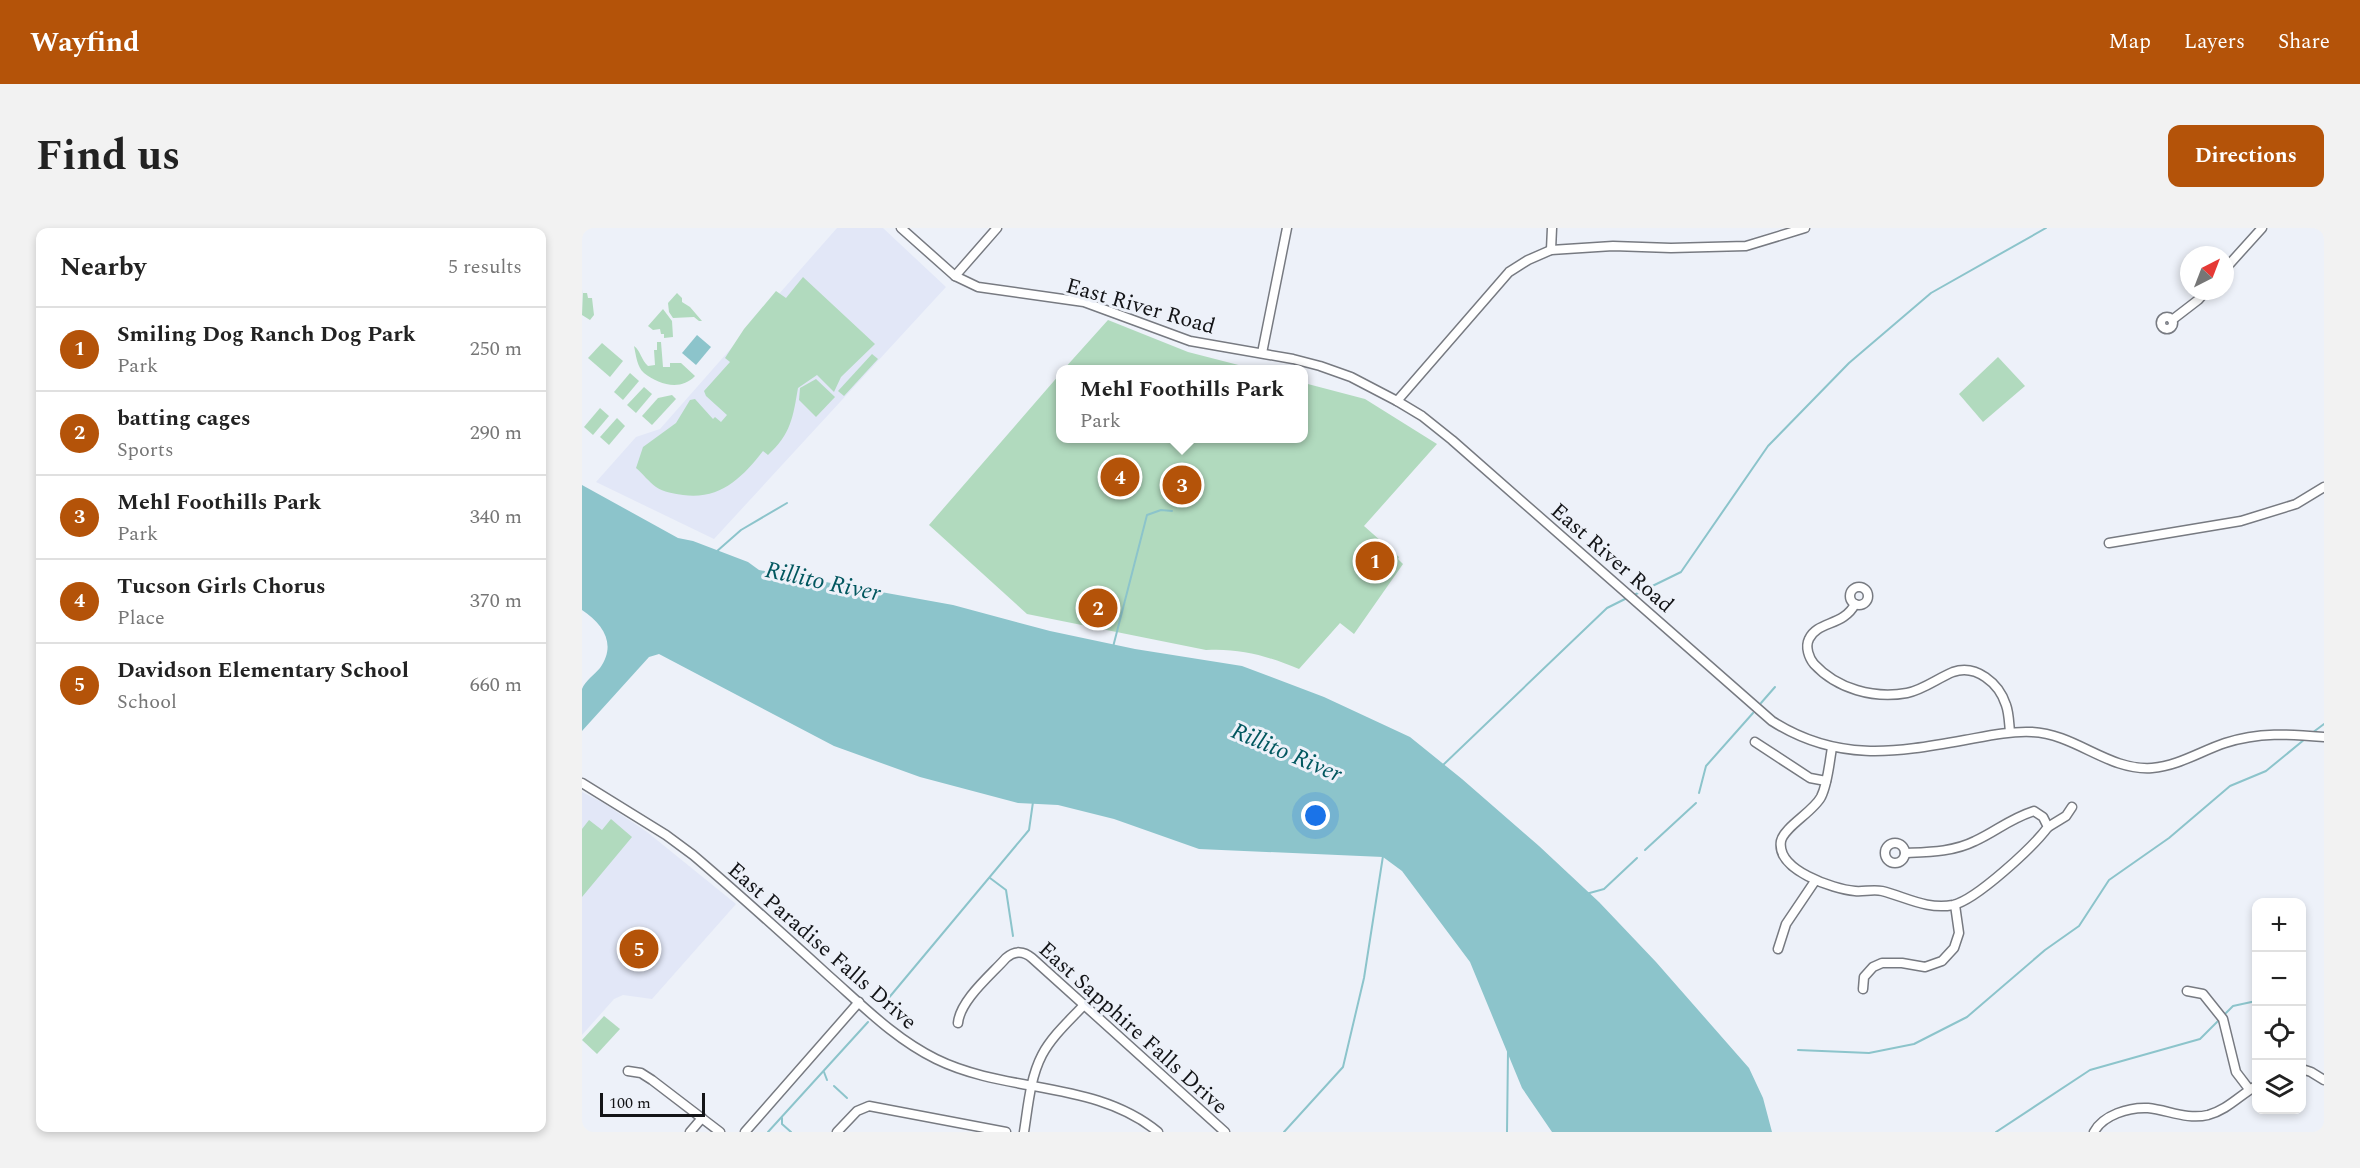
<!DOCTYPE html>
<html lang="en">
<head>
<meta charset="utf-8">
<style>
	body { margin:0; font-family:Spectral,serif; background:#f2f2f2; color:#222 }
	.controls { position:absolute; right:18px; bottom:18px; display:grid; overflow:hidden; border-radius:12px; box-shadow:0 3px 9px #0003 }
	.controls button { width:54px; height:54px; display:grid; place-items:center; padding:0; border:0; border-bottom:2px solid #e0e0e0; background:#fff; color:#222; font:30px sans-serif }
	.compass { position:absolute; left:1598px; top:18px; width:54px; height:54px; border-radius:50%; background:#fff; box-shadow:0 3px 9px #0003; rotate:42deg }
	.scale { position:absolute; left:18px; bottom:15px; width:105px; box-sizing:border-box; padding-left:6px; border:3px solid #131417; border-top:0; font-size:16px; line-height:21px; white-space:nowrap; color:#131417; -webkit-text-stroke:4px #edf1f9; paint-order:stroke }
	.you { position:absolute; left:734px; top:588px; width:21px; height:21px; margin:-15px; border:4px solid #fff; border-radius:50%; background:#1a73e8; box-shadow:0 0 0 9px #1a73e833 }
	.badge { display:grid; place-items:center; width:39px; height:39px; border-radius:50%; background:#b45309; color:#fff; font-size:20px; font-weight:700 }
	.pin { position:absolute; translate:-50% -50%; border:3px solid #fff; box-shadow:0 2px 6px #0006 }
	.popup { position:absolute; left:474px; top:137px; width:252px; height:78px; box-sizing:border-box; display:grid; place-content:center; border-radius:12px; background:#fff; filter:drop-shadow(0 2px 4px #0005); font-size:20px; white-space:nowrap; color:#767676 }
	.popup b { font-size:22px; color:#222 }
	.popup::after { content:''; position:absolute; left:50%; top:100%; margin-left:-12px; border:12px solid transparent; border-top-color:#fff }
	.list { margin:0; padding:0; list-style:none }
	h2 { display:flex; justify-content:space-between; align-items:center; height:78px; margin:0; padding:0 24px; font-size:26px }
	h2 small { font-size:20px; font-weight:400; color:#767676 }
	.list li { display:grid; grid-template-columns:39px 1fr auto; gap:18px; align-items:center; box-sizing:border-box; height:84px; padding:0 24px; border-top:2px solid #e0e0e0 }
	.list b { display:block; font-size:22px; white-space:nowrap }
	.list p { margin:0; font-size:20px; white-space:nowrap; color:#767676 }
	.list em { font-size:20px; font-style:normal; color:#767676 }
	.icon { flex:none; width:33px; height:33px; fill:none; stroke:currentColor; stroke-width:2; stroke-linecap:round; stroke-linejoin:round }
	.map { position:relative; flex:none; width:1742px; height:904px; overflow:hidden; border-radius:12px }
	header { display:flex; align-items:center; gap:36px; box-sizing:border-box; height:84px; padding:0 30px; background:#b45309; color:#fff }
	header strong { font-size:28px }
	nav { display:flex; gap:33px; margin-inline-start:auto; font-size:21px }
	.intro { display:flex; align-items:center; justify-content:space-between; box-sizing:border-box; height:144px; padding:0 36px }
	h1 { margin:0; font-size:42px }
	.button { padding:15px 27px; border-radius:12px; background:#b45309; color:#fff; font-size:21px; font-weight:700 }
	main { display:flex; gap:36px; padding:0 36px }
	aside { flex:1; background:#fff; border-radius:12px; box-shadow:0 3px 9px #0003 }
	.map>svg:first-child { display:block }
	.built { fill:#e2e7f7 }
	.green { fill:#b1dabe }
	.water { fill:#8cc4cb }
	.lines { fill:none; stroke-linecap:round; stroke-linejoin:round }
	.stream { stroke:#8cc4cb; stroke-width:2 }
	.minor-casing { stroke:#777a81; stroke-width:11 }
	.minor { stroke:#fff; stroke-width:8 }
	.labels { text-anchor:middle; stroke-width:6; stroke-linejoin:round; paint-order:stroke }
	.street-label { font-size:22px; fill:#131417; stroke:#edf1f9 }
	.water-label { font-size:24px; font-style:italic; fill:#02575f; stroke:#edf1f9 }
</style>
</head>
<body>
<header>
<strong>Wayfind</strong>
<nav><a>Map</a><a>Layers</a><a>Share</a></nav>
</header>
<div class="intro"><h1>Find us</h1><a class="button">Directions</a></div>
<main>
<aside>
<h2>Nearby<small>5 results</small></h2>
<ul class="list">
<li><span class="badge">1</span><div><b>Smiling Dog Ranch Dog Park</b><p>Park</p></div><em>250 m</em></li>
<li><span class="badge">2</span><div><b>batting cages</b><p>Sports</p></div><em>290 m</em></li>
<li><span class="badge">3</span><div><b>Mehl Foothills Park</b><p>Park</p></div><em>340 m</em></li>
<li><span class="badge">4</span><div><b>Tucson Girls Chorus</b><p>Place</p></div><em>370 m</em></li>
<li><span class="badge">5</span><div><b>Davidson Elementary School</b><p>School</p></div><em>660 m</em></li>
</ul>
</aside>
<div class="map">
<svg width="1742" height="904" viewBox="0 0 1742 904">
	<rect width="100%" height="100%" fill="#edf1f9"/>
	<g class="built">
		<polygon points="255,0 301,0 364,59 132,311 14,254 54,209 78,201"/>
		<polygon points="0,564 20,574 65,604 154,676 70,771 41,767 32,771 0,807"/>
	</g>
	<g class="green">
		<path d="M221 49 293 116 259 149 252 164 235 147 216 160C211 189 209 206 186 227L181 223C160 250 138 272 101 267 93 266 81 264 74 259 67 254 61 246 54 240L61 219 94 195 108 172 113 171 131 191 133 189 139 194 145 187 124 168 122 163 148 134 143 130 162 101 194 63 204 70Z"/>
		<polygon points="1,61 1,65 5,65 6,70 10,70 12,87 8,92 0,87"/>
		<polygon points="95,65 100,70 100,74 108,79 120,93 117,93 112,89 91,90 87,84 86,75"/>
		<polygon points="81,81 90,93 91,109 82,110 82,106 79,106 78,101 71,102 66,98"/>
		<polygon points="526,92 606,124 672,141 482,141"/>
		<path d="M75 114H79L81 139H88V135H99L113 148C99 163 77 157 62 145 55 139 54 127 52 118 59 123 59 132 66 138L73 137 72 122H75Z"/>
		<polygon points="20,115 41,133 28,149 6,130"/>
		<polygon points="290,126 296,131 262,168 256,163"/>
		<polygon points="1416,129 1443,158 1401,194 1377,166"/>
		<polygon points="48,145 57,153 41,172 32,164"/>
		<path d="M478 146V210H722V155L783 171 855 216 782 298 817 329 816 331 821 336 772 406 758 395 717 441C686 428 658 420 624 422L445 386 347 297Z"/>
		<polygon points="234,151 253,169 234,189 217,172 218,160"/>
		<polygon points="62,159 70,166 54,185 45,177"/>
		<polygon points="90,167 94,171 70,197 60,188 76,170"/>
		<polygon points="18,180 27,188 11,207 2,199"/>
		<polygon points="35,190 43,198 27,217 18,209"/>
		<polygon points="29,591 50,609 0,669 0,601 7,592 20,602"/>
		<polygon points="22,788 38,801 15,826 0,812"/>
	</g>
	<g class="water">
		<polygon points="115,107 129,119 114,137 100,125"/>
		<path d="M0 257 96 310 111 313 166 334 177 342 371 377 468 403 553 421 660 438 742 469 828 509 880 551 957 618 1017 674 1074 734 1167 840 1181 870 1190 904H970L940 860 888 734 820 643 801 629 617 621 532 591 476 577 436 575 338 549 252 518 77 426 67 429 0 503C0 493 0 469 0 461 3 453 13 446 18 440 35 416 21 396 0 382Z"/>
	</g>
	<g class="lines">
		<g class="stream">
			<polyline points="134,324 159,302 205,275"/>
			<polyline points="1052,367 1099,344 1186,218 1267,135 1349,65 1464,0"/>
			<polyline points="531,419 565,287 579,282 590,283"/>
			<polyline points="1179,475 1193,459"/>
			<polyline points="1730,505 1742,496"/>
			<polyline points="860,538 1025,380 1047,369"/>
			<polyline points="1117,565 1124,538 1171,485"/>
			<polyline points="1063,622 1114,575"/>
			<polyline points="408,650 424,662 431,708"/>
			<polyline points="1004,666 1022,661 1055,630"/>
			<polyline points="300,778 447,602 451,574"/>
			<polyline points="1216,822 1287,825 1332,816 1385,789 1463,722 1497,698 1527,652 1587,610 1648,558 1684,543 1723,511"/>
			<polyline points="242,844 245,852"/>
			<polyline points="252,858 265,870"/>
			<polyline points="200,890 200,896 209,904"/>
			<polyline points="186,904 286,794"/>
			<polyline points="702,904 761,839 782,750 801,628"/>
			<polyline points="925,904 926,823"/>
			<polyline points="1414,904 1508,842 1618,811 1651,778 1674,773"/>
		</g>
		<defs>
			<g id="minor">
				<path d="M319 0 373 48 396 59 502 74 608 113 711 131 738 138 769 149 815 173 840 188 870 212 1190 493C1254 534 1312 525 1383 512 1405 508 1427 503 1450 504 1494 506 1526 543 1570 540 1596 538 1619 523 1643 515 1677 504 1707 506 1742 509"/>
				<polyline points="969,22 970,0"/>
				<polyline points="1643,41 1680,0"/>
				<polyline points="373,48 415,0"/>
				<circle cx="1585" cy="95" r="6"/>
				<polyline points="1590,92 1616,72 1624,63"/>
				<polyline points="680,125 705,0"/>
				<polyline points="815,173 927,44 946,32 969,22 1031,18 1089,20 1164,18 1223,0"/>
				<polyline points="1527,315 1659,293 1714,276 1742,259"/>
				<circle cx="1277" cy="368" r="9"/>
				<path d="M1273 376C1262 398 1235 393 1227 411 1223 419 1227 430 1232 436 1255 461 1292 471 1325 465 1341 462 1356 450 1371 444 1394 436 1417 455 1424 477 1427 485 1427 495 1428 504"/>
				<polyline points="1173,514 1228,550 1244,553"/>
				<path d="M1250 520C1247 536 1246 555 1239 569 1231 584 1202 599 1199 613 1194 642 1251 661 1273 663 1281 664 1291 661 1300 663 1324 669 1345 682 1371 677 1394 672 1451 619 1466 599L1461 589 1452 583C1427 591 1415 603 1393 613 1371 624 1347 624 1323 625"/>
				<path d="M0 555 84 607 111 627C157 666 202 707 247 748 281 778 313 811 354 831 425 866 513 852 576 904"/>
				<polyline points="1466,599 1484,588 1490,579"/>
				<circle cx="1313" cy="625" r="10"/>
				<polyline points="1196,721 1204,696 1233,653"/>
				<polyline points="1281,761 1282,749 1291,739 1300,735 1320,735 1343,739 1360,733 1372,720 1377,705 1373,677"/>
				<polyline points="1605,763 1621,766 1641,791 1654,844 1667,861"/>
				<path d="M376 795C378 772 410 746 424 730 433 722 442 723 450 730L643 904"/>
				<polyline points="1720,841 1729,844 1742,852"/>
				<polyline points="46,843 59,845 70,852 138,904"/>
				<polyline points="108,904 120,890"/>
				<polyline points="163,904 277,774"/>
				<polyline points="255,904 275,883 287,878 424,904"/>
				<path d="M442 904C446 879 448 850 460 827 470 808 488 792 502 777"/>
				<path d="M1512 904C1521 887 1547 879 1566 880 1586 882 1605 892 1626 887 1645 882 1658 867 1674 858"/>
			</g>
		</defs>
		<use href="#minor" class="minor-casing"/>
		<use href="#minor" class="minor"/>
	</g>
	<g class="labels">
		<g class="street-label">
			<text transform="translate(559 77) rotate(16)" y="8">East River Road</text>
			<text transform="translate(1031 329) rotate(41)" y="8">East River Road</text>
			<text transform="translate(241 717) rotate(41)" y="8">East Paradise Falls Drive</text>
			<text transform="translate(552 799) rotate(42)" y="8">East Sapphire Falls Drive</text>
		</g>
		<g class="water-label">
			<text transform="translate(241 353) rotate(12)" y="8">Rillito River</text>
			<text transform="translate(705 524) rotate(23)" y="8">Rillito River</text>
		</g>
	</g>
</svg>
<div class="controls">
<button>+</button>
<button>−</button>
<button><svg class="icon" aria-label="locate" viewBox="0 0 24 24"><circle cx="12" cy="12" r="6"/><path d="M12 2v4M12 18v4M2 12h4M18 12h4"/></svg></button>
<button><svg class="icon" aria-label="layers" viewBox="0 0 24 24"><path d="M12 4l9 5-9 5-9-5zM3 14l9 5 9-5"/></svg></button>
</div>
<svg class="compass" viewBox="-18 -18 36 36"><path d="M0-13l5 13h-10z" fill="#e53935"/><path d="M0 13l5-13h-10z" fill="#767676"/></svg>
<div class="scale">100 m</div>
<div class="you"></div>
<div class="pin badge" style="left:793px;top:333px">1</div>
<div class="pin badge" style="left:516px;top:380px">2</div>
<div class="pin badge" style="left:600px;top:257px">3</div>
<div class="popup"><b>Mehl Foothills Park</b>Park</div>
<div class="pin badge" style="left:538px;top:249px">4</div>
<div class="pin badge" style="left:57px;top:721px">5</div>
</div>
</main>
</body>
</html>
